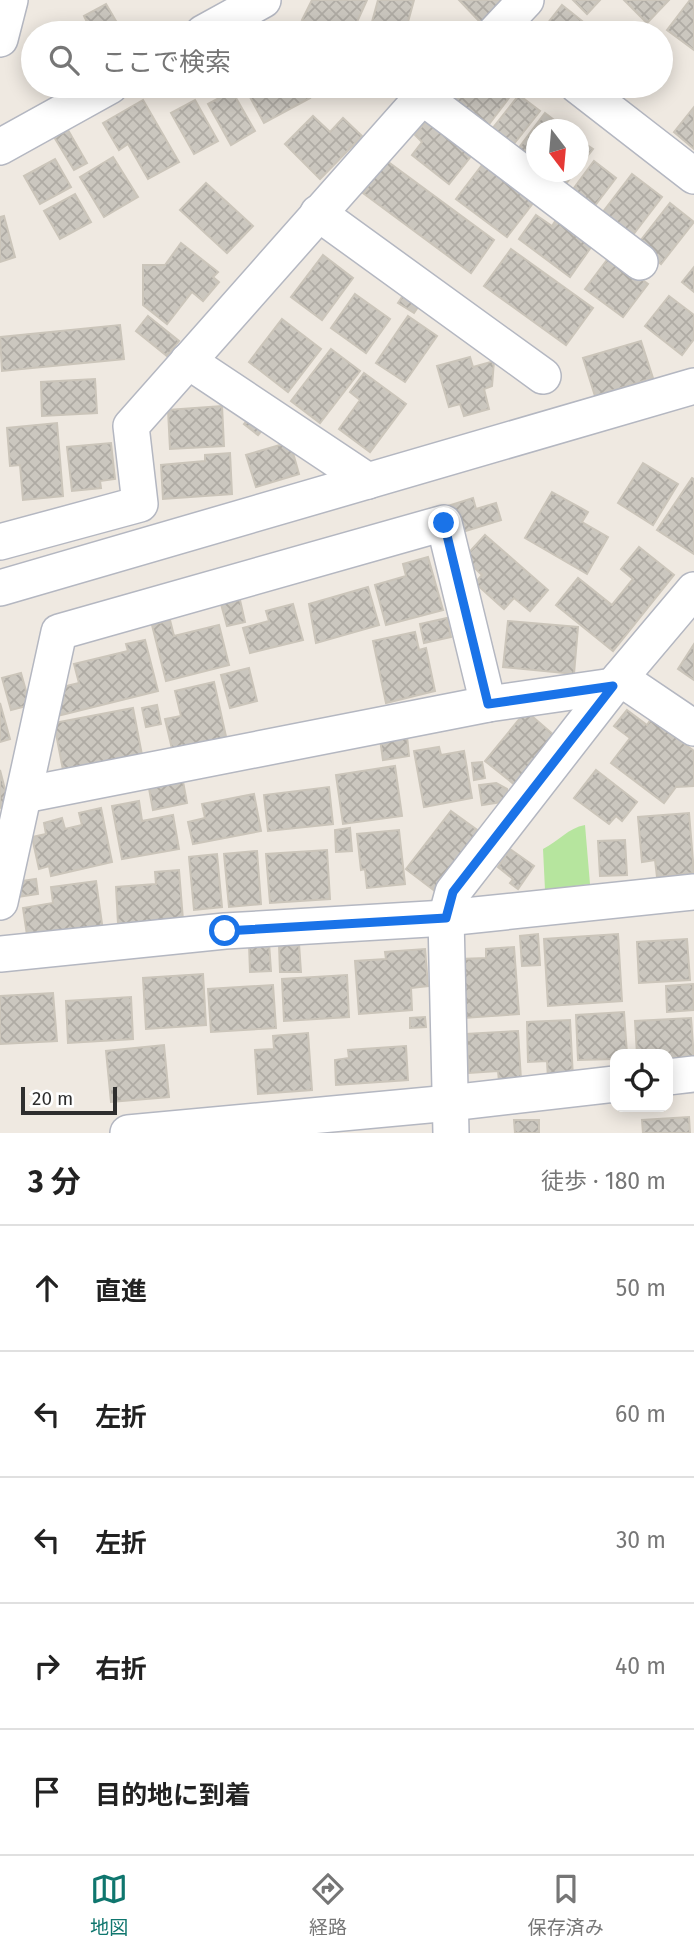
<!DOCTYPE html>
<html lang="ja">
<head>
<meta charset="utf-8">
<style>
	body { margin:0; font-family:"Fira Sans","Noto Sans JP",sans-serif; background:#f6f6f6; color:#222 }
	.controls { position:absolute; right:21px; bottom:21px; display:grid; overflow:hidden; border-radius:14px; box-shadow:0 4px 18px #0003 }
	.controls button { width:63px; height:63px; display:grid; place-items:center; padding:0; border:0; border-bottom:2px solid #e0e0e0; background:#fff; color:#222; font:35px sans-serif }
	.compass { position:absolute; left:526px; top:119px; width:63px; height:63px; border-radius:50%; background:#fff; box-shadow:0 4px 18px #0003; rotate:164deg }
	.scale { position:absolute; left:21px; bottom:18px; width:96px; box-sizing:border-box; padding-left:7px; border:4px solid #2e2e2e; border-top:0; font-size:19px; line-height:24px; white-space:nowrap; color:#2e2e2e; -webkit-text-stroke:5px #fff; paint-order:stroke }
	.stop { position:absolute; width:21px; height:21px; margin:-16px; border:5px solid #1a73e8; border-radius:50%; background:#fff }
	.stop.end { background:#1a73e8; border-color:#fff; box-shadow:0 2px 7px #0008 }
	.list { margin:0; padding:0; list-style:none }
	h2 { display:flex; justify-content:space-between; align-items:center; height:91px; margin:0; padding:0 28px; font-size:30px }
	h2 small { font-size:23px; font-weight:400; color:#767676 }
	.list li { display:grid; grid-template-columns:46px 1fr auto; gap:21px; align-items:center; box-sizing:border-box; height:126px; padding:0 28px; border-top:2px solid #e0e0e0 }
	.list b { display:block; font-size:26px; white-space:nowrap }
	.list em { font-size:23px; font-style:normal; color:#767676 }
	.icon { flex:none; width:38px; height:38px; fill:none; stroke:currentColor; stroke-width:2; stroke-linecap:round; stroke-linejoin:round }
	.map { position:relative; flex:none; width:694px; height:1133px; overflow:hidden }
	.search { position:absolute; background:#fff; box-shadow:0 4px 18px #0003; left:21px; right:21px; top:21px; height:77px; display:flex; align-items:center; gap:18px; box-sizing:border-box; padding:0 24px; border-radius:38px; color:#767676; font-size:26px }
	.sheet { height:721px; background:#fff }
	nav { display:flex; justify-content:space-around; align-items:center; box-sizing:border-box; height:98px; border-top:2px solid #e0e0e0; background:#fff; font-size:19px; color:#767676 }
	nav a { display:grid; justify-items:center; gap:4px }
	nav .on { color:#0f766e }
	.map>svg:first-child { display:block }
	.park { fill:#b6e59e }
	.building { fill:url(#building-cross-hatch); stroke:#cbc5ba; stroke-width:2 }
	.lines { fill:none; stroke-linecap:round; stroke-linejoin:round }
	.minor-casing { stroke:#b4b7c1; stroke-width:38 }
	.minor { stroke:#fff; stroke-width:35 }
	.route { stroke:#1a73e8; stroke-width:9 }
</style>
</head>
<body>
<div class="map">
<svg width="694" height="1133" viewBox="0 0 694 1133">
	<defs>
		<pattern id="building-cross-hatch" width="8" height="8" patternUnits="userSpaceOnUse" patternTransform="scale(1.75)"><rect width="8" height="8" fill="#cbc7bf"/><path d="M0 0l8 8M0 8l8-8" fill="none" stroke="#afaba4"/></pattern>
	</defs>
	<rect width="100%" height="100%" fill="#efe9e1"/>
	<path class="park" d="M585 825 590 884 545 890 543 849C559 841 568 828 585 825Z"/>
	<g class="building">
		<polygon points="312,0 367,0 352,33 331,33 302,20"/>
		<polygon points="378,0 414,0 405,33 369,33"/>
		<polygon points="459,0 506,0 481,23"/>
		<polygon points="573,0 600,0 587,14"/>
		<polygon points="624,0 669,0 647,23"/>
		<polygon points="690,0 694,0 694,50 667,30"/>
		<polygon points="106,4 123,33 72,33 88,24 84,16"/>
		<polygon points="562,5 597,33 540,33"/>
		<polygon points="244,86 303,86 310,98 264,123"/>
		<polygon points="462,86 518,86 483,132 447,105"/>
		<polygon points="232,91 255,131 231,145 208,104"/>
		<polygon points="519,95 540,111 509,150 488,134"/>
		<polygon points="143,100 179,162 148,179 128,144 119,150 103,123"/>
		<polygon points="195,100 218,141 194,154 171,113"/>
		<polygon points="694,107 694,149 674,132"/>
		<polygon points="545,113 566,129 536,130 536,168 515,153"/>
		<polygon points="313,116 330,132 343,118 362,136 320,179 285,144"/>
		<polygon points="427,120 472,155 449,184 412,155 422,142 415,135"/>
		<polygon points="68,130 87,163 74,170 54,137"/>
		<polygon points="578,139 593,149 578,168"/>
		<polygon points="113,157 138,197 104,217 80,177"/>
		<polygon points="55,159 71,187 40,204 24,176"/>
		<polygon points="486,160 537,198 507,237 456,199"/>
		<polygon points="387,161 494,240 471,273 363,193"/>
		<polygon points="594,161 616,178 593,208 571,192"/>
		<polygon points="542,172 575,172 562,189"/>
		<polygon points="632,174 662,197 629,240 599,217"/>
		<polygon points="206,183 253,226 227,253 180,210"/>
		<polygon points="75,194 91,222 60,239 44,211"/>
		<polygon points="670,203 694,222 661,264 637,245"/>
		<polygon points="536,215 552,226 558,217 594,243 570,277 519,239"/>
		<polygon points="4,216 15,257 0,262 0,217"/>
		<polygon points="181,243 218,272 213,277 219,282 203,301 192,292 167,324 143,305 143,265 165,265"/>
		<polygon points="511,249 593,308 566,345 484,286"/>
		<polygon points="323,255 353,278 322,320 291,297"/>
		<polygon points="610,256 648,284 623,317 585,289"/>
		<polygon points="694,267 694,292 682,282"/>
		<polygon points="355,294 390,319 366,353 331,328"/>
		<polygon points="404,294 420,304 414,313 398,303"/>
		<polygon points="669,296 694,315 694,339 682,355 645,326"/>
		<polygon points="148,316 179,341 167,356 136,331"/>
		<polygon points="408,316 437,336 405,382 376,363"/>
		<polygon points="282,319 321,349 288,392 249,362"/>
		<polygon points="120,325 124,359 2,371 0,337"/>
		<polygon points="641,341 653,378 595,396 583,358"/>
		<polygon points="331,349 360,371 320,423 291,401"/>
		<polygon points="470,357 473,367 494,361 492,386 484,389 489,409 464,416 460,404 449,407 437,366"/>
		<polygon points="364,373 406,404 370,452 339,429 360,400 350,392"/>
		<polygon points="95,379 97,413 42,416 41,382"/>
		<polygon points="222,406 224,446 170,449 168,410"/>
		<polygon points="250,417 264,428 258,435 244,424"/>
		<polygon points="57,423 63,496 23,500 20,465 10,466 7,428"/>
		<polygon points="290,442 299,474 256,487 246,455"/>
		<polygon points="111,443 115,479 100,481 101,488 72,491 67,447"/>
		<polygon points="230,453 232,494 163,499 161,465 205,461 205,455"/>
		<polygon points="643,463 678,484 653,525 618,503"/>
		<polygon points="692,478 694,479 694,554 657,530"/>
		<polygon points="552,492 588,512 582,522 608,537 587,574 525,538"/>
		<polygon points="473,498 476,509 496,503 501,520 456,534 448,506"/>
		<polygon points="485,535 548,590 530,611 514,598 504,609 475,583 482,575 464,558"/>
		<polygon points="639,547 674,575 613,651 556,605 578,578 612,605 633,579 621,569"/>
		<polygon points="428,557 443,610 386,625 375,585 406,576 403,564"/>
		<polygon points="368,587 379,625 316,643 309,604"/>
		<polygon points="240,600 245,622 227,626 221,604"/>
		<polygon points="293,604 303,640 250,653 243,628 269,621 266,611"/>
		<polygon points="447,618 451,637 424,643 420,624"/>
		<polygon points="170,620 174,636 219,625 229,665 166,681 152,625"/>
		<polygon points="508,621 578,627 574,674 503,667"/>
		<polygon points="415,632 419,650 426,648 435,691 386,703 373,641"/>
		<polygon points="145,640 158,691 57,716 66,686 79,683 74,664 128,651 126,644"/>
		<polygon points="694,644 694,680 678,669"/>
		<polygon points="249,668 257,701 230,708 221,675"/>
		<polygon points="21,673 30,705 11,710 2,678"/>
		<polygon points="214,682 227,741 173,753 165,719 181,716 175,691"/>
		<polygon points="0,703 10,739 0,742"/>
		<polygon points="157,705 161,724 146,727 142,708"/>
		<polygon points="133,708 142,755 63,770 54,723"/>
		<polygon points="627,710 647,725 651,719 694,751 694,786 676,787 664,803 611,763 630,738 614,726"/>
		<polygon points="526,711 555,736 515,785 485,761"/>
		<polygon points="407,736 409,756 383,760 380,739"/>
		<polygon points="439,747 441,755 464,751 472,798 424,807 414,751"/>
		<polygon points="482,762 485,778 474,780 472,763"/>
		<polygon points="395,766 402,816 343,824 336,775"/>
		<polygon points="0,770 9,805 0,808"/>
		<polygon points="596,770 637,802 622,821 616,816 609,824 574,798"/>
		<polygon points="182,776 187,803 153,810 148,783"/>
		<polygon points="496,783 507,789 509,801 482,805 479,785"/>
		<polygon points="329,787 333,824 268,831 264,795"/>
		<polygon points="254,794 261,831 193,844 188,822 205,818 202,804"/>
		<polygon points="139,801 142,821 173,815 179,849 122,859 112,806"/>
		<polygon points="101,808 112,862 51,876 49,866 39,869 32,837 46,834 44,823 62,818 65,829 82,825 79,813"/>
		<polygon points="451,811 480,832 435,891 406,869"/>
		<polygon points="689,813 694,873 657,877 655,860 642,862 638,817"/>
		<polygon points="350,828 352,851 336,852 335,830"/>
		<polygon points="399,830 405,884 367,888 365,869 361,870 357,834"/>
		<polygon points="625,840 627,875 600,876 598,841"/>
		<polygon points="510,849 534,866 518,889 510,883 513,879 498,867"/>
		<polygon points="327,850 330,899 270,903 266,854"/>
		<polygon points="257,851 261,904 229,907 224,854"/>
		<polygon points="217,854 222,907 194,910 189,857"/>
		<polygon points="179,870 183,920 118,924 116,887 156,884 155,872"/>
		<polygon points="36,879 38,894 17,897 15,882"/>
		<polygon points="96,881 103,931 27,935 23,908 53,903 51,887"/>
		<polygon points="538,934 540,965 522,966 520,936"/>
		<polygon points="618,934 622,1001 548,1006 544,939"/>
		<polygon points="687,939 690,980 639,983 637,942"/>
		<polygon points="269,943 271,971 250,972 249,944"/>
		<polygon points="299,944 301,972 280,972 279,945"/>
		<polygon points="514,947 519,1014 464,1018 460,959 486,958 486,949"/>
		<polygon points="425,949 428,986 411,988 412,1010 359,1014 355,961 386,959 385,952"/>
		<polygon points="203,974 206,1025 146,1029 143,978"/>
		<polygon points="347,975 349,1017 284,1021 282,979"/>
		<polygon points="693,984 694,1010 667,1012 666,986"/>
		<polygon points="273,985 276,1028 211,1032 208,989"/>
		<polygon points="53,993 57,1041 0,1044 0,996"/>
		<polygon points="131,997 133,1039 68,1043 66,1001"/>
		<polygon points="624,1012 627,1054 615,1054 615,1059 578,1060 576,1015"/>
		<polygon points="425,1017 426,1027 410,1028 410,1018"/>
		<polygon points="691,1018 694,1059 668,1061 668,1054 637,1054 635,1021"/>
		<polygon points="570,1020 573,1078 548,1079 547,1061 528,1062 527,1022"/>
		<polygon points="518,1031 521,1080 499,1081 498,1071 469,1073 466,1034"/>
		<polygon points="308,1033 312,1090 258,1094 255,1050 274,1049 273,1036"/>
		<polygon points="164,1045 169,1097 111,1102 106,1051"/>
		<polygon points="406,1046 408,1080 336,1085 335,1060 349,1058 348,1050"/>
		<polygon points="689,1117 690,1133 643,1133 642,1120"/>
		<polygon points="514,1120 539,1120 539,1133 515,1133"/>
	</g>
	<g class="lines">
		<defs>
			<g id="minor">
				<polyline points="203,33 263,0"/>
				<polyline points="495,33 526,0"/>
				<polyline points="0,39 10,0"/>
				<polyline points="578,86 694,176"/>
				<polyline points="420,95 640,262"/>
				<polyline points="0,147 110,86"/>
				<polyline points="318,213 543,376"/>
				<polyline points="188,361 368,481"/>
				<polyline points="0,542 140,504 131,426 432,86"/>
				<polyline points="0,588 694,386"/>
				<polyline points="620,678 694,728"/>
				<polyline points="24,795 488,704 613,686"/>
				<polyline points="0,902 59,632 444,523 488,704"/>
				<polyline points="0,954 225,931 446,918 694,892"/>
				<polyline points="668,1077 694,1074"/>
				<polyline points="128,1133 450,1103 615,1084"/>
				<polyline points="451,1133 446,918 453,892 613,686 694,590"/>
			</g>
		</defs>
		<use href="#minor" class="minor-casing"/>
		<use href="#minor" class="minor"/>
	</g>
	<g class="lines">
		<polyline class="route" points="225,931 446,918 453,892 613,686 488,704 444,523"/>
	</g>
</svg>
<div class="controls">
<button><svg class="icon" aria-label="locate" viewBox="0 0 24 24"><circle cx="12" cy="12" r="6"/><path d="M12 2v4M12 18v4M2 12h4M18 12h4"/></svg></button>
</div>
<svg class="compass" viewBox="-18 -18 36 36"><path d="M0-13l5 13h-10z" fill="#e53935"/><path d="M0 13l5-13h-10z" fill="#767676"/></svg>
<div class="scale">20 m</div>
<div class="stop" style="left:225px;top:931px"></div>
<div class="stop end" style="left:444px;top:523px"></div>
<div class="search"><svg class="icon" aria-label="search" viewBox="0 0 24 24"><circle cx="10" cy="10" r="6"/><path d="M15 15l6 6"/></svg>ここで検索</div>
</div>
<section class="sheet">
<h2>3 分<small>徒歩 · 180 m</small></h2>
<ul class="list">
<li><svg class="icon" aria-label="ahead" viewBox="0 0 24 24"><path d="M12 20V5M6 11l6-6 6 6"/></svg><div><b>直進</b></div><em>50 m</em></li>
<li><svg class="icon" aria-label="left" viewBox="0 0 24 24"><path d="M17 20v-9H6M10 6l-5 5 5 5"/></svg><div><b>左折</b></div><em>60 m</em></li>
<li><svg class="icon" aria-label="left" viewBox="0 0 24 24"><path d="M17 20v-9H6M10 6l-5 5 5 5"/></svg><div><b>左折</b></div><em>30 m</em></li>
<li><svg class="icon" aria-label="right" viewBox="0 0 24 24"><path d="M7 20v-9h11M14 6l5 5-5 5"/></svg><div><b>右折</b></div><em>40 m</em></li>
<li><svg class="icon" aria-label="arrive" viewBox="0 0 24 24"><path d="M6 21V4h12l-3 4 3 4H6"/></svg><div><b>目的地に到着</b></div></li>
</ul>
</section>
<nav>
<a class="on"><svg class="icon" aria-label="map" viewBox="0 0 24 24"><path d="M3 6l6-2 6 2 6-2v14l-6 2-6-2-6 2zM9 4v14M15 6v14"/></svg>地図</a>
<a><svg class="icon" aria-label="directions" viewBox="0 0 24 24"><path d="M12 3l9 9-9 9-9-9zM9 14v-3h6M13 9l2 2-2 2"/></svg>経路</a>
<a><svg class="icon" aria-label="saved" viewBox="0 0 24 24"><path d="M7 4h10v16l-5-4-5 4z"/></svg>保存済み</a>
</nav>
</body>
</html>
